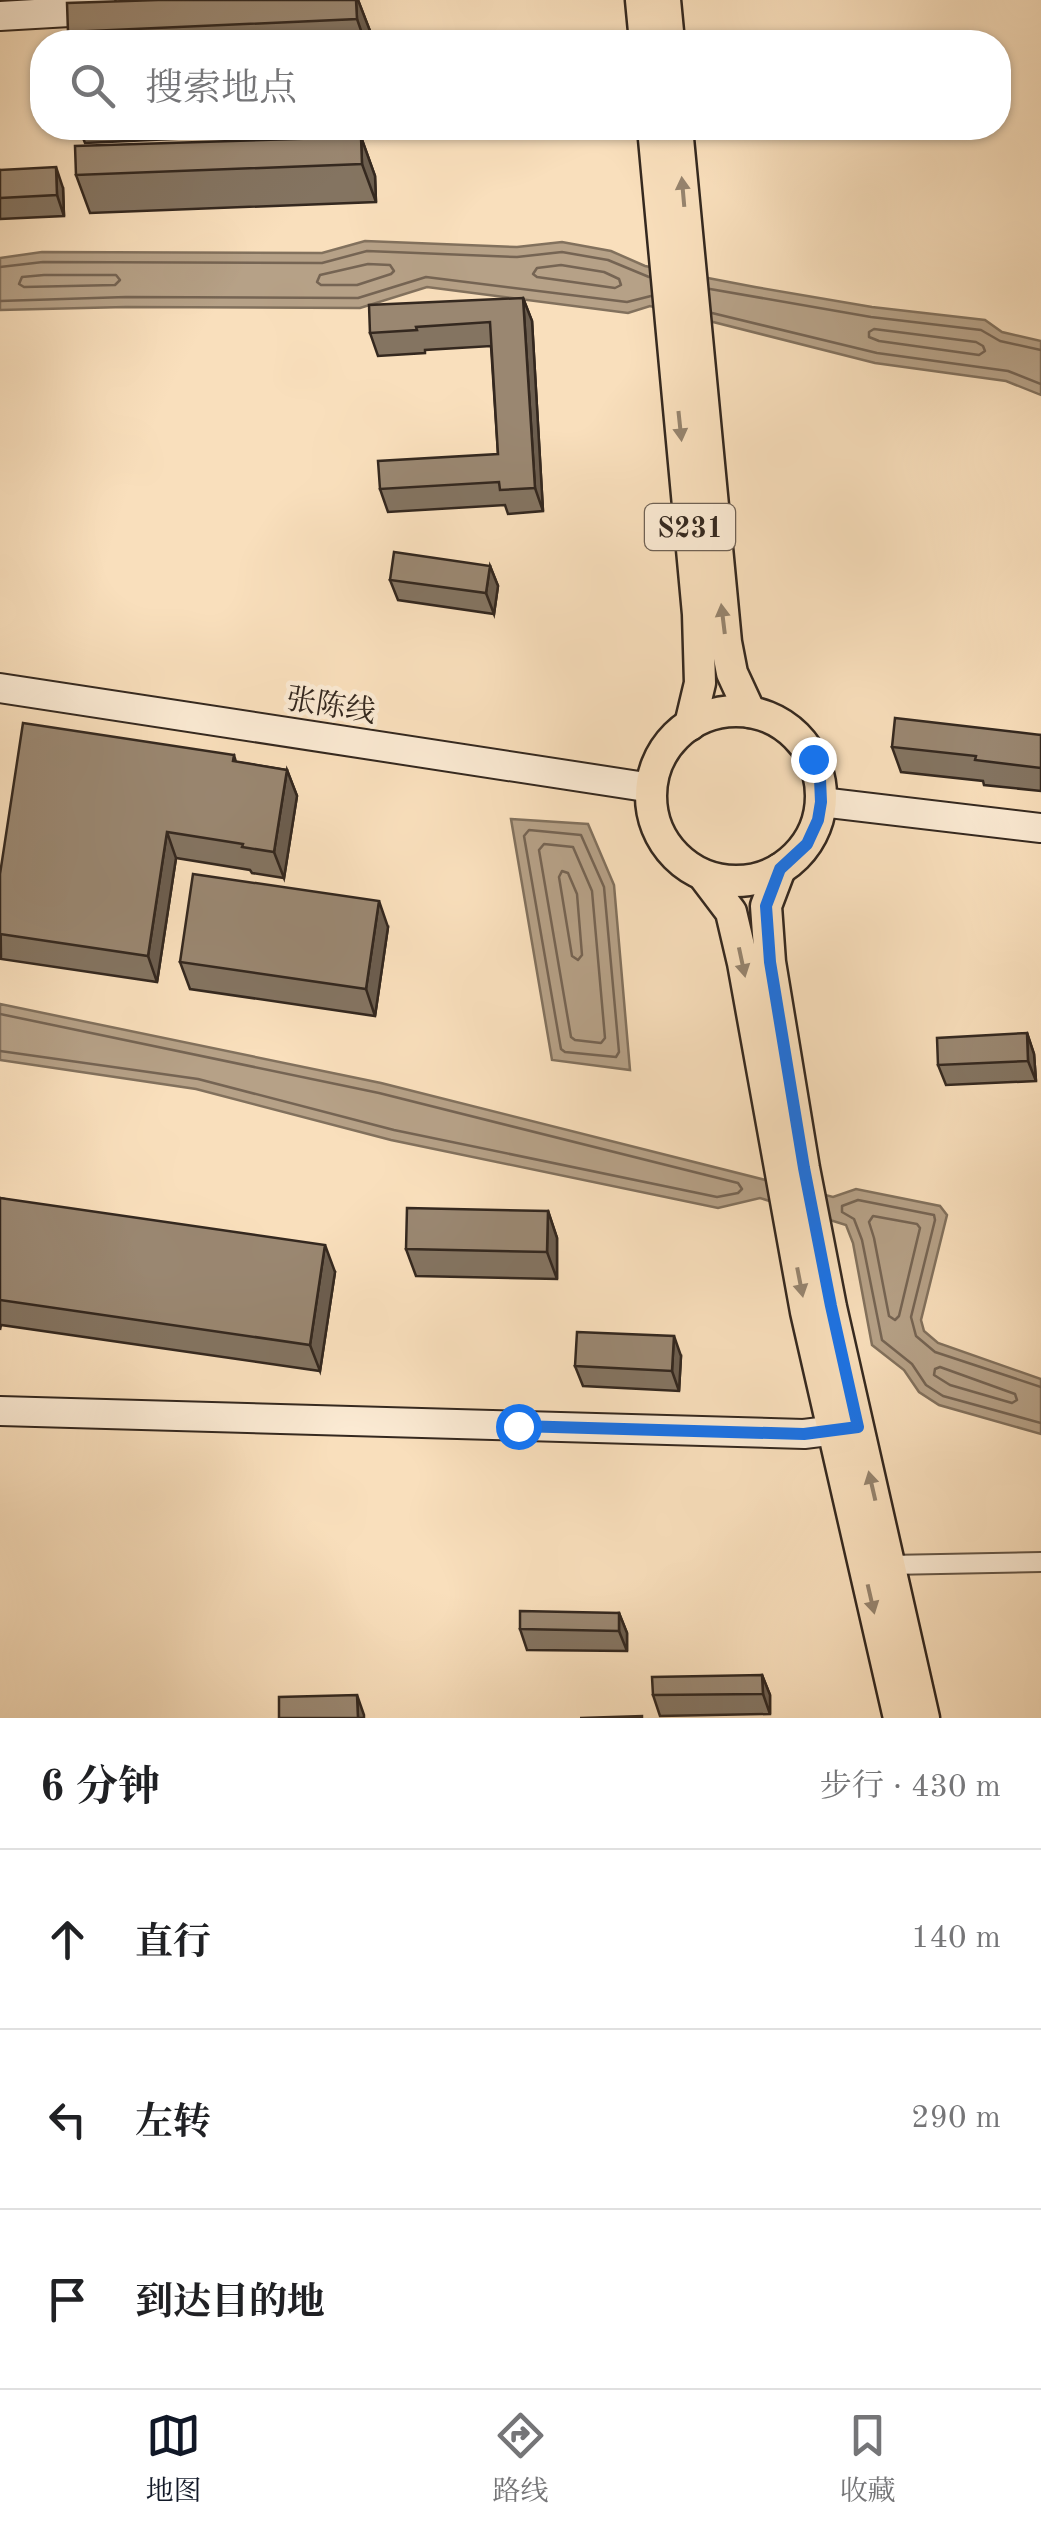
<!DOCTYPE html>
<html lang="zh">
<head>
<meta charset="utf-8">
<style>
	body { margin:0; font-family:"Old Standard TT","Noto Serif SC",serif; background:#f6f6f6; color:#202124 }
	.stop { position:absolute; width:30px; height:30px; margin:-22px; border:8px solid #1a73e8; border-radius:50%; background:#fff }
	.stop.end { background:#1a73e8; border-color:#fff; box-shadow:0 2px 10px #0008 }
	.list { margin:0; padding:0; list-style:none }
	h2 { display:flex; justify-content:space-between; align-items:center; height:130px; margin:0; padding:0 40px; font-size:42px }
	h2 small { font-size:32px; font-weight:400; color:#757577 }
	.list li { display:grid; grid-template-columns:65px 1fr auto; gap:30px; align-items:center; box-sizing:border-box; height:180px; padding:0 40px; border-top:2px solid #e0e0e0 }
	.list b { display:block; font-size:38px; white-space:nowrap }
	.list em { font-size:32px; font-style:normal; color:#757577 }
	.icon { flex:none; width:55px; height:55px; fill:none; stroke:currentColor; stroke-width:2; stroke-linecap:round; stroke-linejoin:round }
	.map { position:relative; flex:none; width:1041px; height:1718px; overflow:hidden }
	.search { position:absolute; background:#fff; box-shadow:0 2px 8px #0004; left:30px; right:30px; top:30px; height:110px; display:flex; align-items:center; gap:25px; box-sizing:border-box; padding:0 35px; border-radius:40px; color:#757577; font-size:38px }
	.sheet { height:670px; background:#fff }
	nav { display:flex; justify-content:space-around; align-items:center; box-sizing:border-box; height:140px; border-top:2px solid #e0e0e0; background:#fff; font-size:28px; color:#757577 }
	nav a { display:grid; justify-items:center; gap:5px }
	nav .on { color:#111827 }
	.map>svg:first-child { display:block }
	.water { fill:#b6a187; stroke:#82715d; stroke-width:2.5 }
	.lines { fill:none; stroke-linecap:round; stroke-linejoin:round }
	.shore { stroke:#756453; stroke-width:2.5 }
	.street-casing { stroke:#655646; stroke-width:22 }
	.secondary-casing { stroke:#34281f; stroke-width:32 }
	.primary-casing { stroke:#34281f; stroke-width:35 }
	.street { stroke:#fbead3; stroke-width:18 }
	.secondary { stroke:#fbead3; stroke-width:28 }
	.primary { stroke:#f9dfbc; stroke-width:30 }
	.wall { fill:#847461; stroke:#34281f; stroke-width:2.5 }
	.shaded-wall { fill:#6c5e4f; stroke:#34281f; stroke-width:2.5 }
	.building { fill:#9a8771; stroke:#34281f; stroke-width:2.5 }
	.oneway { fill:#96846e }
	.route { stroke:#1a73e8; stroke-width:12 }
	.labels { text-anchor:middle; stroke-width:9; stroke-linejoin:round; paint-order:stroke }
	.shield { fill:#fbead3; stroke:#706255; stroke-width:2.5 }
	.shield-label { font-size:28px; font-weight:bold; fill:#34281f }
	.street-label { font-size:30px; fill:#34281f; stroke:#fbead3 }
</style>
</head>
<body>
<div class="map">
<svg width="1041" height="1718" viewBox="0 0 1041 1718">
	<rect width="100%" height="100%" fill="#f9dfbc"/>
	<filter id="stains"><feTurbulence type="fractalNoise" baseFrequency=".002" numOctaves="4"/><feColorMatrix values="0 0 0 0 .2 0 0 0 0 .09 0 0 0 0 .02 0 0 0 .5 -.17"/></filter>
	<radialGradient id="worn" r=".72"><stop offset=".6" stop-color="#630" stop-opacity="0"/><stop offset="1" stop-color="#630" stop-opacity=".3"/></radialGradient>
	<g class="water">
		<polygon points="365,241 517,247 562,242 611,251 645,266 755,287 872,307 985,320 1002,332 1041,341 1041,395 1006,381 875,363 650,306 628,313 427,287 360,308 126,307 0,310 0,258 42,252 322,253"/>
		<polygon points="511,819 588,824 614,885 630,1070 552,1060"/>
		<polygon points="0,1004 381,1083 833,1197 856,1189 940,1206 947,1215 921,1320 924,1331 938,1343 1041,1379 1041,1434 939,1405 919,1392 904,1370 872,1345 853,1243 846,1225 760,1198 718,1208 391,1140 196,1089 0,1060"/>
	</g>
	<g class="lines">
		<g class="shore">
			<polygon points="368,264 390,265 394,271 391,274 357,285 321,285 317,282 320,275"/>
			<polygon points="561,265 604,272 619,279 621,285 615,288 537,277 533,274 537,268"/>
			<polyline points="0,267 43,262 322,263 367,251 517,257 562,252 608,260 649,277"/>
			<polygon points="44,275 116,275 120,280 115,285 24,287 19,284 22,277"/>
			<polyline points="710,289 871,317 981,330 1000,341 1041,350"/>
			<polyline points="0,301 126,297 358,298 426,277 627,302 651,296"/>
			<polyline points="712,313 877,353 1008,371 1041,384"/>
			<polygon points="874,329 976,342 983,346 985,351 979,355 879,341 869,337 869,332"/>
			<polygon points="529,830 581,835 604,887 619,1052 616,1057 565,1052 561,1049 524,836"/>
			<polygon points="544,844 573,847 592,891 605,1038 601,1043 575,1040 571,1037 539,850"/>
			<polygon points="562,871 568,873 577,894 582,955 578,960 572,956 559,877"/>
			<polyline points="0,1014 379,1093 738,1183 742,1189 738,1193 717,1197 394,1130 198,1079 0,1051"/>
			<polygon points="873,1216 917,1224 920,1228 899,1316 895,1320 889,1316 874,1238 869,1222"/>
			<polygon points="940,1367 1015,1394 1017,1400 1012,1403 950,1385 934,1375 935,1369"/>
			<polyline points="1041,1387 935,1352 916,1336 911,1317 935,1220 934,1215 858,1200 842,1206 842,1212 854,1219 862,1240 882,1340 912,1364 926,1385 943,1396 1041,1423"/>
		</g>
		<defs>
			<polyline id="street" points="889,1565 1041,1562"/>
			<g id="secondary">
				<polyline points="0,16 104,10"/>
				<polyline points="0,688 652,788"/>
				<polyline points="821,802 1041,828"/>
				<polyline points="0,1411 804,1434 852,1428"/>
			</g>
			<g id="primary">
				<polyline points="641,0 645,42"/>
				<polyline points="665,0 669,42"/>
				<polyline points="653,128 698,614 700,683 690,725"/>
				<polyline points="677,128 726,642 732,673 750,712"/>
				<circle cx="736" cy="796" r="85"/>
				<polyline points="780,869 766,906 770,962 804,1168 831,1307 924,1718"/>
				<polyline points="703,875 731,912 743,963 806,1312 899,1718"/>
			</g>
		</defs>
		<use href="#street" class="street-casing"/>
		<use href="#secondary" class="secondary-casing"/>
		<use href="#primary" class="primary-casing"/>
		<use href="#street" class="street"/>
		<use href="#secondary" class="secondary"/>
		<use href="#primary" class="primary"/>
	</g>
	<g class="wall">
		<polygon points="158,0 358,0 370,31 370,42 72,42 68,32"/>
		<polygon points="79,128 373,128 373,130 85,143"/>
		<polygon points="428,128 493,128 430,131"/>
		<polygon points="361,137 375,176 376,202 90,213 76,175"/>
		<polygon points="0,170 63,188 64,216 0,219"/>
		<polygon points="523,298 532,321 543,511 508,514 505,505 388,512 380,489 498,454 491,346 425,350 425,353 378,356 370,333"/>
		<polygon points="490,566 498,586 494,614 398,600 390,580"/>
		<polygon points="1041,735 1041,791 984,785 983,781 901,772 892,747"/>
		<polygon points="234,755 236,762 287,770 297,796 284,878 252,873 250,870 176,858 157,982 1,959 0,874"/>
		<polygon points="388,927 375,1016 190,989 180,962"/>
		<polygon points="1027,1033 1034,1054 1036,1081 946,1085 938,1065"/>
		<polygon points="0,1198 335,1272 320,1371 1,1325 0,1330"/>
		<polygon points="548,1211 557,1238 557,1279 416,1276 406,1249"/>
		<polygon points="681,1356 679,1391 583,1386 575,1366"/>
		<polygon points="619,1613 627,1633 627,1651 527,1650 520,1629"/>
		<polygon points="762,1675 770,1695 770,1714 660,1716 653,1695"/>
	</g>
	<g class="shaded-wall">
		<polygon points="356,0 358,0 370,31 370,42 365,42 357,19"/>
		<polygon points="361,137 375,176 376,202 362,164"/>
		<polygon points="56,167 63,188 64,216 57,195"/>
		<polygon points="523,298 532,321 543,511 535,488"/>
		<polygon points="490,566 498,586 494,614 486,593"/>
		<polygon points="287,770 297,796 284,878 274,852"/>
		<polygon points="167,832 176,858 157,982 148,956"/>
		<polygon points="379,901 388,927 375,1016 366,989"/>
		<polygon points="1027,1033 1034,1054 1036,1081 1028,1061"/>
		<polygon points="548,1211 557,1238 557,1279 547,1252"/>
		<polygon points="325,1245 335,1272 320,1371 310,1345"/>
		<polygon points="674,1336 681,1356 679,1391 672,1371"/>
		<polygon points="619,1613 627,1633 627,1651 619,1631"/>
		<polygon points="762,1675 770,1695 770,1714 763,1694"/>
		<polygon points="357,1695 364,1715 364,1718 358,1718"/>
	</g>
	<g class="building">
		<polygon points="158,0 356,0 357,19 68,32 67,3"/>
		<polygon points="361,137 362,164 76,175 75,146"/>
		<polygon points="56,167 57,195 0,198 0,170"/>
		<polygon points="523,298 535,488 500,490 499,482 380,489 378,461 498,454 490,322 416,327 417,330 370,333 369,305"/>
		<polygon points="394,552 490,566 486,593 390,580"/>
		<polygon points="895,718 1041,735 1041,768 975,760 976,756 892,747"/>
		<polygon points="23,723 234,755 233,761 287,770 274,852 242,847 243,844 167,832 148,956 0,934 0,874"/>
		<polygon points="193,874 379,901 366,989 180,962"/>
		<polygon points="1027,1033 1028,1061 938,1065 937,1038"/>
		<polygon points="0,1198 325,1245 310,1345 0,1300"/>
		<polygon points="407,1208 548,1211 547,1252 406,1249"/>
		<polygon points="577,1332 674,1336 672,1371 575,1366"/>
		<polygon points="520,1611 619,1613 619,1631 520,1629"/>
		<polygon points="762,1675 763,1694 653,1695 652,1677"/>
		<polygon points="357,1695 358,1718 279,1718 279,1697"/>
		<polygon points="642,1716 642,1718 580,1718"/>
	</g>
	<defs><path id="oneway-solid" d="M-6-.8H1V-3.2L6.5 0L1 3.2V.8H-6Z" transform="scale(2.5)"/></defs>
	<g class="oneway">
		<use href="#oneway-solid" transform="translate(683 192) rotate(-95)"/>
		<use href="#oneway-solid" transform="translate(680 426) rotate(84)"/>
		<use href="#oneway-solid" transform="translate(723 619) rotate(-97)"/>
		<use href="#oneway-solid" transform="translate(742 962) rotate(78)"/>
		<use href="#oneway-solid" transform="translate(800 1282) rotate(79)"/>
		<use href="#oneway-solid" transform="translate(872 1486) rotate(-103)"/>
		<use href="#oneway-solid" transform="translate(871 1599) rotate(77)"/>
	</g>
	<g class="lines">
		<polyline class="route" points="518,1426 804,1434 858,1427 831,1306 804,1168 770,962 766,906 780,869 807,844 818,820 821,802 820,779 813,759"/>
	</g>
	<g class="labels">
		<rect class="shield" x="645" y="504" width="90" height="46" rx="8"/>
		<g class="shield-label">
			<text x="690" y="537">S231</text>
		</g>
		<g class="street-label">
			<text transform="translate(331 705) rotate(9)" y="10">张陈线</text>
		</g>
	</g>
	<rect width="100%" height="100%" filter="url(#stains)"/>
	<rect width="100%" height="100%" fill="url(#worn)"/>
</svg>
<div class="stop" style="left:518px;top:1426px"></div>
<div class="stop end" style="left:813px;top:759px"></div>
<div class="search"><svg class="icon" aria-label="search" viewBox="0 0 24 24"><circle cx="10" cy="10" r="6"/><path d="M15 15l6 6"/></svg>搜索地点</div>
</div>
<section class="sheet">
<h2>6 分钟<small>步行 · 430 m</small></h2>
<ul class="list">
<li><svg class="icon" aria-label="ahead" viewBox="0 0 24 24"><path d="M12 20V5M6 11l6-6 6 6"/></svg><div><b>直行</b></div><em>140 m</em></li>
<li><svg class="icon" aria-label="left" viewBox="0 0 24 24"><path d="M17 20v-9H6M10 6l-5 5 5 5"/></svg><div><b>左转</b></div><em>290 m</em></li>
<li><svg class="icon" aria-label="arrive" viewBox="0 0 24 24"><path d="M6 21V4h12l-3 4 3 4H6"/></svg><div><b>到达目的地</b></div></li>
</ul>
</section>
<nav>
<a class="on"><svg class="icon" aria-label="map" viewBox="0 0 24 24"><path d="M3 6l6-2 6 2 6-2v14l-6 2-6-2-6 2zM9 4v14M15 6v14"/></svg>地图</a>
<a><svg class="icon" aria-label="directions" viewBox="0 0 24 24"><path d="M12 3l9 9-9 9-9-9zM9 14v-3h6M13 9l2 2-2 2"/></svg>路线</a>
<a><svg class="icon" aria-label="saved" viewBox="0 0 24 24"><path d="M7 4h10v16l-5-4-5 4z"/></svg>收藏</a>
</nav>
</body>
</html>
